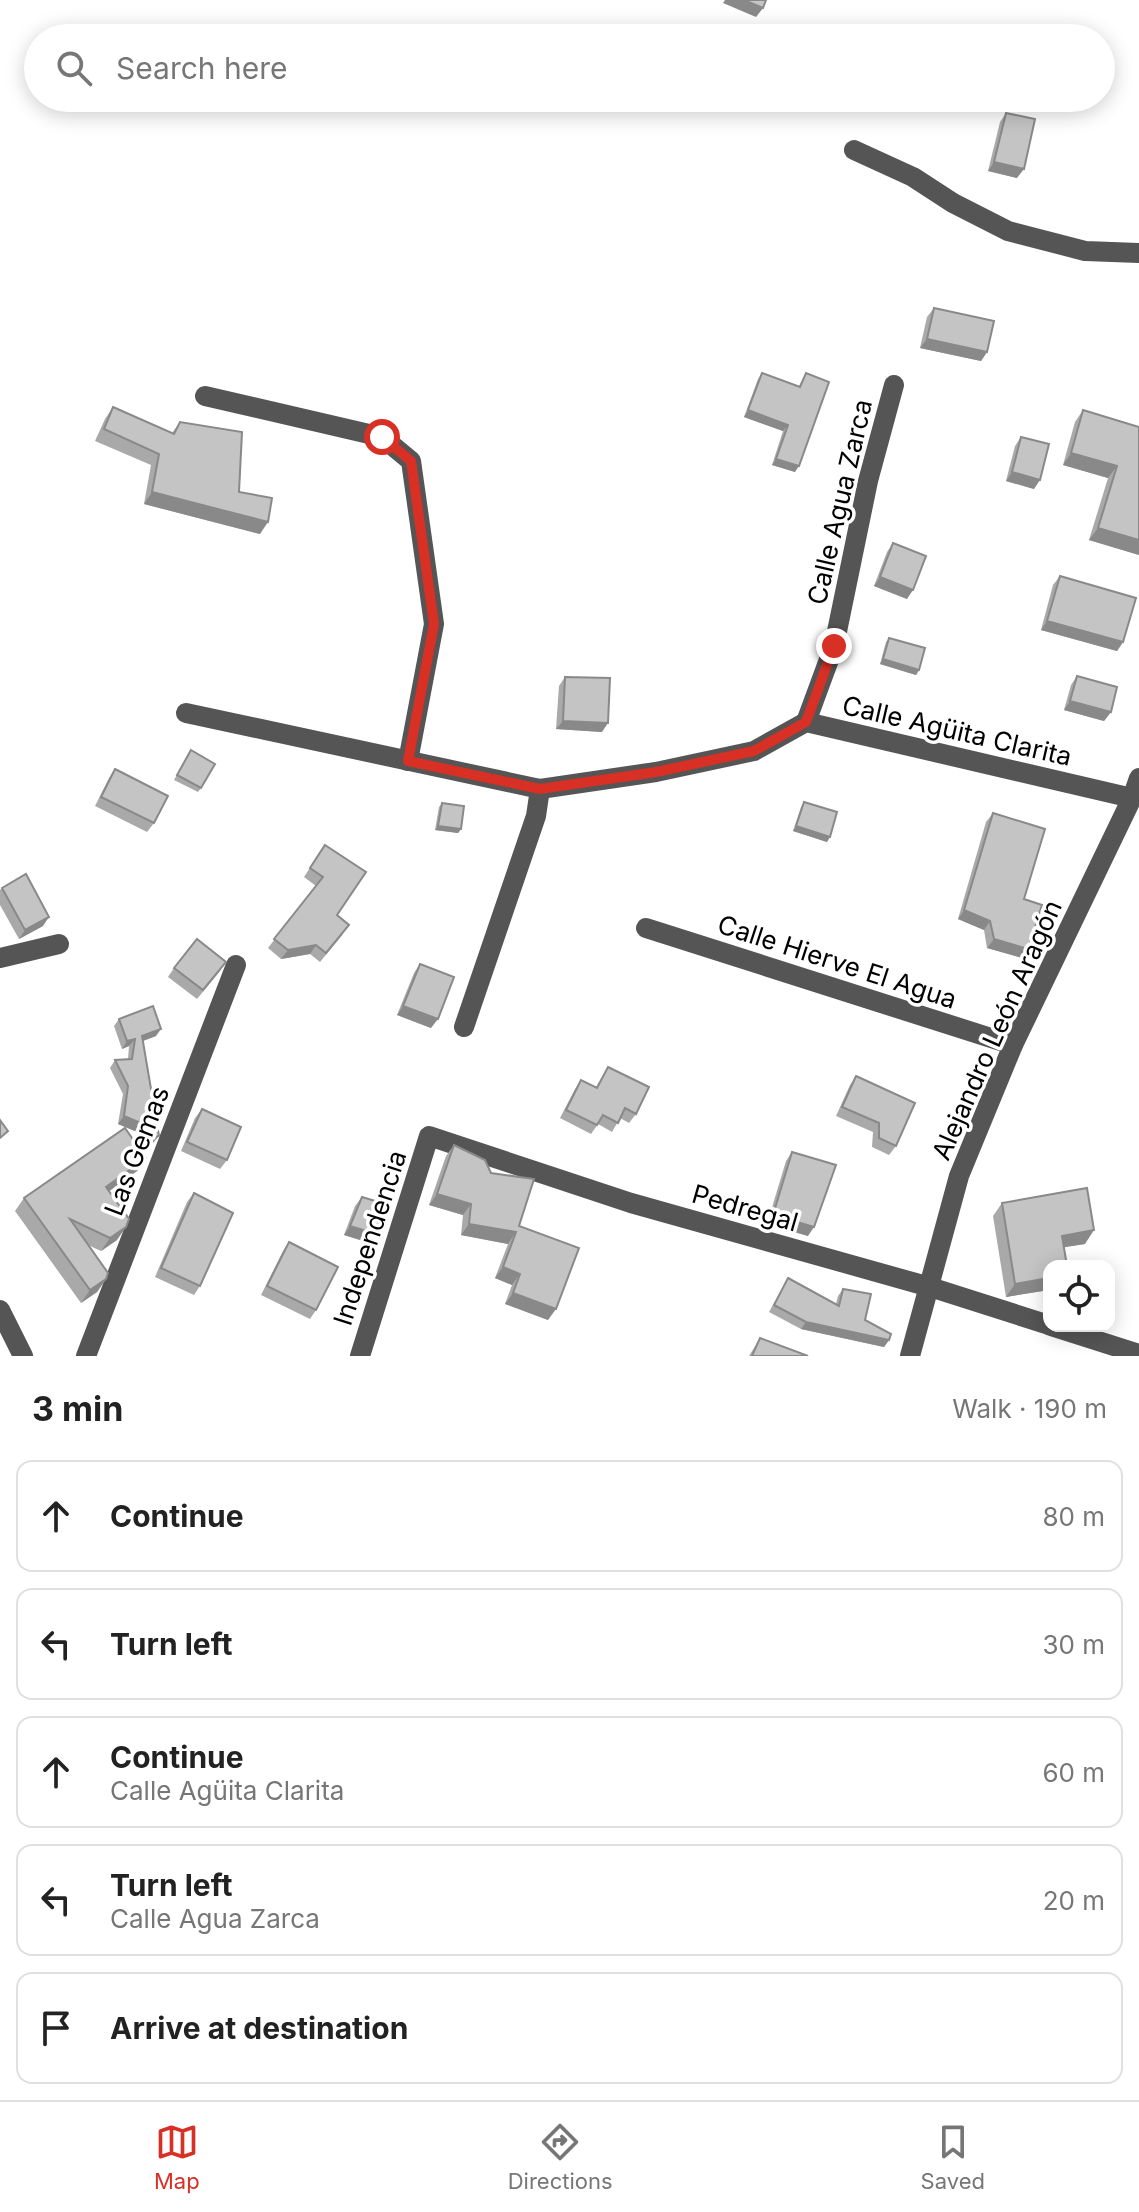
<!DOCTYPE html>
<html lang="en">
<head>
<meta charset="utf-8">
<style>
	body { margin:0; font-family:Inter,sans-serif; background:#f6f6f6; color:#222 }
	.controls { position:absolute; right:24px; bottom:24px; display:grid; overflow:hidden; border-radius:16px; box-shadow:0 4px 20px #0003 }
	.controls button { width:72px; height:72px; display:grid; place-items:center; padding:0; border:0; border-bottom:2px solid #e0e0e0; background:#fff; color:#222; font:40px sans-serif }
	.stop { position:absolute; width:24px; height:24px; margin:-18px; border:6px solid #d93025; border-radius:50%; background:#fff }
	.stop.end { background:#d93025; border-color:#fff; box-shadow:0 2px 8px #0008 }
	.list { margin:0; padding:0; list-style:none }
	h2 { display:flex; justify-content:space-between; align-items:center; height:104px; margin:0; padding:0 32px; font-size:34px }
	h2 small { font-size:26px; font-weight:400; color:#767676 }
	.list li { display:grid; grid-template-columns:52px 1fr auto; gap:24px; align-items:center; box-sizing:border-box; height:112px; margin:0 16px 16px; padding:0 16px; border:2px solid #e0e0e0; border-radius:16px }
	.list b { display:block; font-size:30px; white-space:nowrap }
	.list p { margin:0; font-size:26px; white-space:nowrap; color:#767676 }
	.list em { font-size:26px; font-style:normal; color:#767676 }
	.icon { flex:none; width:44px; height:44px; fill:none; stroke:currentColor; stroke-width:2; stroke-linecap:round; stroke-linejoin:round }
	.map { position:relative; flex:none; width:1139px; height:1356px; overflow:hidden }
	.search { position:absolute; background:#fff; box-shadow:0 4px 20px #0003; left:24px; right:24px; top:24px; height:88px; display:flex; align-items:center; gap:20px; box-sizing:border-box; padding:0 28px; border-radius:44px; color:#767676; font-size:30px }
	.sheet { height:744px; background:#fff }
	nav { display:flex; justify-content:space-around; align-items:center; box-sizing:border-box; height:112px; border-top:2px solid #e0e0e0; background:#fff; font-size:22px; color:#767676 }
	nav a { display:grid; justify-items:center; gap:4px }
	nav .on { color:#d93025 }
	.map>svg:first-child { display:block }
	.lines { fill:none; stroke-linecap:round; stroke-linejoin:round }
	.minor { stroke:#555; stroke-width:20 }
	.wall { fill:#a9a9a9 }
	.shaded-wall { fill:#898989 }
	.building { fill:#c4c4c4; stroke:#898989; stroke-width:2 }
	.route { stroke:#d93025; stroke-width:10 }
	.labels { text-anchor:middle; stroke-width:7; stroke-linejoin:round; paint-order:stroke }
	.street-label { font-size:26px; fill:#000; stroke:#fff }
</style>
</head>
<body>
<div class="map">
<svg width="1139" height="1356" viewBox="0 0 1139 1356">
	<rect width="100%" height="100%" fill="#fff"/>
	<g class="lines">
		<g class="minor">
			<polyline points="854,150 913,177 953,203 1008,231 1085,251 1139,253"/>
			<polyline points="205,396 382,437 411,461 434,624 408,761"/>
			<polyline points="186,713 540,789 656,772 754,751 806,722 1132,798"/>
			<polyline points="806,722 834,646 868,481 894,385"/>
			<polyline points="646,928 1013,1045"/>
			<polyline points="0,958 59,944"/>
			<polyline points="464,1027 536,816 540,789"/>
			<polyline points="0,1310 23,1356"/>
			<polyline points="1051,1326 1139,1354"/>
			<polyline points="86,1356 236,965"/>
			<polyline points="360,1356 429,1136 631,1203 930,1287 1049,1325"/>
			<polyline points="910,1356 959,1176 1013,1045 1132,798 1139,778"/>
		</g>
	</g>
	<g class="wall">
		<polygon points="1006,113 1017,178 988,171 1000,122"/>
		<polygon points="934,308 987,352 981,361 920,348 927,317"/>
		<polygon points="762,373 799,386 806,373 795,472 772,465 783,431 744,417 758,379"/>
		<polygon points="113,407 172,433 180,422 239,492 260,534 144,504 151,465 95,441 105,419"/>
		<polygon points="1083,410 1139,427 1139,555 1089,540 1108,478 1063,465 1075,422"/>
		<polygon points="1021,437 1034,489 1006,481 1015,446"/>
		<polygon points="893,543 907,599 874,586 887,552"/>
		<polygon points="1060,576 1123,642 1117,651 1041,630 1053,585"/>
		<polygon points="889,638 919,670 916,675 880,664 886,642"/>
		<polygon points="1077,676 1111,712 1104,721 1064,710 1071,685"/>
		<polygon points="565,677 602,732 556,729 559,686"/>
		<polygon points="188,755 201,788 198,792 174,780"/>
		<polygon points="115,769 154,823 147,832 95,806 109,778"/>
		<polygon points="804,802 827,842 793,831 801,807"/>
		<polygon points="442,803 461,829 458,833 435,830 439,807"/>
		<polygon points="993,813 1024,899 1028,949 1022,958 987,948 984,930 958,919 986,822"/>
		<polygon points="325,845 337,915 343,934 320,962 310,954 281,959 268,948 316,886 304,877"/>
		<polygon points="2,888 43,926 19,939 0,905 0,890"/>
		<polygon points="420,964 431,1028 397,1015 414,973"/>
		<polygon points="174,968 220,971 197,999 168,977"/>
		<polygon points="119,1019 156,1036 143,1041 153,1143 148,1145 142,1134 118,1124 123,1094 110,1068 115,1060 128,1059 129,1046 122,1049 114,1026"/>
		<polygon points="608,1067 636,1114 629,1123 620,1118 612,1132 598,1124 591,1134 560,1118 575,1089 581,1080 596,1087"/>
		<polygon points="856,1076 896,1146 889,1155 872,1147 873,1132 836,1116 850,1085"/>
		<polygon points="202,1109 227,1160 220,1169 181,1151 195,1118"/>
		<polygon points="454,1145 491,1173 519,1226 548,1320 505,1304 512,1285 495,1278 508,1244 461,1235 463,1215 429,1205 446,1156"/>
		<polygon points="792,1152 808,1236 767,1224 786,1161"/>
		<polygon points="146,1158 137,1171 109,1191 117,1240 101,1251 88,1245 106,1279 97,1292 81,1303 15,1211 24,1198"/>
		<polygon points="194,1193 200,1286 194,1295 155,1277 187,1202"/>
		<polygon points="362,1197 376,1234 370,1243 344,1235 355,1206"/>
		<polygon points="1002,1203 1085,1244 1064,1247 1049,1266 1049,1290 1006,1297 993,1216"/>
		<polygon points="289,1242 316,1310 310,1319 261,1295 283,1251"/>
		<polygon points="788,1278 836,1304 838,1296 843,1289 865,1320 889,1340 884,1347 801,1329 769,1312"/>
		<polygon points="760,1338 808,1356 749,1356"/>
	</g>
	<g class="shaded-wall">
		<polygon points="725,0 744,0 763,8 756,17 723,3"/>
		<polygon points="994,162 1024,169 1017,178 988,171"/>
		<polygon points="927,339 987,352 981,361 920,348"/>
		<polygon points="748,410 788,425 783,431 744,417"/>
		<polygon points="1071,453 1117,466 1108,478 1063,465"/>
		<polygon points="776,459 799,466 795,472 772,465"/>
		<polygon points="1012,472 1040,480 1034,489 1006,481"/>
		<polygon points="152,492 268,522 260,534 144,504"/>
		<polygon points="1098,528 1139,540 1139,555 1089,540"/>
		<polygon points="880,577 913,590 907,599 874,586"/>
		<polygon points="1047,621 1123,642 1117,651 1041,630"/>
		<polygon points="883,659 919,670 916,675 880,664"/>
		<polygon points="1070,701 1111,712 1104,721 1064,710"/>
		<polygon points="563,721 608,723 602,732 556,729"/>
		<polygon points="438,826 461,829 458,833 435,830"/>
		<polygon points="796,826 830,837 827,842 793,831"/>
		<polygon points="964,910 990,921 984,930 958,919"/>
		<polygon points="49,917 43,926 19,939 25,930"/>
		<polygon points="994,939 1028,949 1022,958 987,948"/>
		<polygon points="316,945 310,954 281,959 288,950"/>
		<polygon points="403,1006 438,1019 431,1028 397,1015"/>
		<polygon points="161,1029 156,1036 137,1043 142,1036"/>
		<polygon points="135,1039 129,1046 122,1049 127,1041"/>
		<polygon points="124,1116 148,1126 142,1134 118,1124"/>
		<polygon points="159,1136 153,1143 148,1145 153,1137"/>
		<polygon points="146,1158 137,1171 97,1200 106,1187"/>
		<polygon points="437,1194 471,1204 463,1215 429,1205"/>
		<polygon points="773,1215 814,1227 808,1236 767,1224"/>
		<polygon points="469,1224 516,1232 508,1244 461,1235"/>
		<polygon points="350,1226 376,1234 370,1243 344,1235"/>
		<polygon points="126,1227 117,1240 101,1251 110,1238"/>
		<polygon points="1094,1230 1085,1244 1053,1249 1062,1236"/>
		<polygon points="503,1267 520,1274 512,1285 495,1278"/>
		<polygon points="1049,1278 1049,1290 1006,1297 1015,1284"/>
		<polygon points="106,1279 97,1292 81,1303 90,1290"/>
		<polygon points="513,1293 556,1309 548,1320 505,1304"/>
		<polygon points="806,1322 889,1340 884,1347 801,1329"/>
	</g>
	<g class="building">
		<polygon points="744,0 766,0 763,8"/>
		<polygon points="952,29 973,37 972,38 949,38"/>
		<polygon points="1006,113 1035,119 1024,169 994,162"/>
		<polygon points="934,308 994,321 987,352 927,339"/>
		<polygon points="762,373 800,387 806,373 829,382 799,466 776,459 788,425 748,410"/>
		<polygon points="113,407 174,434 180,422 242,432 239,492 272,498 268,522 152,492 159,454 104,429"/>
		<polygon points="1083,410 1139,427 1139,540 1098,528 1117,466 1071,453"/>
		<polygon points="1021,437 1049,444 1040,480 1012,472"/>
		<polygon points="893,543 926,556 913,590 880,577"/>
		<polygon points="1060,576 1136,598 1123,642 1047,621"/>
		<polygon points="889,638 925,648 919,670 883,659"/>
		<polygon points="1077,676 1117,687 1111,712 1070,701"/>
		<polygon points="565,677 610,678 608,723 563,721"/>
		<polygon points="191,750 215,764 201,788 177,775"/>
		<polygon points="115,769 168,796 154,823 101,797"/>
		<polygon points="804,802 837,812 830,837 796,826"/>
		<polygon points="442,803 464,806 461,829 438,826"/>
		<polygon points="993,813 1045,829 1024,899 1042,905 1028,949 994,939 990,921 964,910"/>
		<polygon points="325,845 366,872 337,915 349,925 326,953 316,945 288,950 274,939 323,877 310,868"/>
		<polygon points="26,874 49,917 25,930 2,888"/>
		<polygon points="197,939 226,962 203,990 174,968"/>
		<polygon points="420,964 454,977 438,1019 403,1006"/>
		<polygon points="153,1006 161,1029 142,1036 159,1136 153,1137 148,1126 124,1116 128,1086 115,1060 132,1059 135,1039 127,1041 119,1019"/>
		<polygon points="608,1067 649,1087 636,1114 625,1108 618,1123 603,1115 597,1125 566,1110 581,1080 597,1088"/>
		<polygon points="856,1076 915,1103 896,1146 879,1138 879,1123 842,1107"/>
		<polygon points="202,1109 241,1127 227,1160 187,1142"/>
		<polygon points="0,1120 8,1131 0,1138"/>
		<polygon points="125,1128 146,1158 106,1187 129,1219 126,1227 110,1238 70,1219 108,1273 106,1279 90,1290 24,1198"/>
		<polygon points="454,1145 485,1160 491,1173 534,1179 519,1226 579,1248 556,1309 513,1293 520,1274 503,1267 516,1232 469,1224 471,1204 437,1194"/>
		<polygon points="792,1152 836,1165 814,1227 773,1215"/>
		<polygon points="1087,1188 1094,1230 1062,1236 1067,1266 1049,1266 1049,1278 1015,1284 1002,1203"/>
		<polygon points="194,1193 233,1213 200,1286 161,1268"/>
		<polygon points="362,1197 385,1204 376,1234 350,1226"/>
		<polygon points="289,1242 338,1267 316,1310 267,1286"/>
		<polygon points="788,1278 839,1306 843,1289 871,1294 865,1320 891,1334 889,1340 806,1322 774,1305"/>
		<polygon points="760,1338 808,1356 752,1356"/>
	</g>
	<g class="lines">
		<polyline class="route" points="382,437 411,461 434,624 408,761 540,789 656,772 754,751 806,722 834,646"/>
	</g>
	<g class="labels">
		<g class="street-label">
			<text transform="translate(840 502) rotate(-77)" y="9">Calle Agua Zarca</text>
			<text transform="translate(957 731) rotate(13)" y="9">Calle Agüita Clarita</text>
			<text transform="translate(837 962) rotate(18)" y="9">Calle Hierve El Agua</text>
			<text transform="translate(997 1030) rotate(-66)" y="9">Alejandro León Aragón</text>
			<text transform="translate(137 1151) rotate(-69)" y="9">Las Gemas</text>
			<text transform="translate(745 1208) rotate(16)" y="9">Pedregal</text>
			<text transform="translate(370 1238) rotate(-72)" y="9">Independencia</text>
		</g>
	</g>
</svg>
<div class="controls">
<button><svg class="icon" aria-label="locate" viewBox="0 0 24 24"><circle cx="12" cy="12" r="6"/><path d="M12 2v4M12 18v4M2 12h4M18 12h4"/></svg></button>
</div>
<div class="stop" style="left:382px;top:437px"></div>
<div class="stop end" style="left:834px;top:646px"></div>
<div class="search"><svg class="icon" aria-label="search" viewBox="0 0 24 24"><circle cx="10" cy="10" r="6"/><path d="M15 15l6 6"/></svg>Search here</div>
</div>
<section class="sheet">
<h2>3 min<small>Walk · 190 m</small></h2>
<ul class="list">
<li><svg class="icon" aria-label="ahead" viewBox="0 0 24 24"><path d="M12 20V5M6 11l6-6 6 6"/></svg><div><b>Continue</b></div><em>80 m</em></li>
<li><svg class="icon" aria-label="left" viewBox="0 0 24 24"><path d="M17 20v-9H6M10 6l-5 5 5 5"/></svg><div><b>Turn left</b></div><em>30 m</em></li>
<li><svg class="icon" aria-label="ahead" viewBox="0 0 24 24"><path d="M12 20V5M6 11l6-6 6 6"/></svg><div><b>Continue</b><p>Calle Agüita Clarita</p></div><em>60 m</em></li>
<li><svg class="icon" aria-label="left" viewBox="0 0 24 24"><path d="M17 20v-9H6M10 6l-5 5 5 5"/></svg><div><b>Turn left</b><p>Calle Agua Zarca</p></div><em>20 m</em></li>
<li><svg class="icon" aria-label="arrive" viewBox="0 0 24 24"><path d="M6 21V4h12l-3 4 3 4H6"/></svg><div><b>Arrive at destination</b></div></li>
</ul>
</section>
<nav>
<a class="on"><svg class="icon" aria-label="map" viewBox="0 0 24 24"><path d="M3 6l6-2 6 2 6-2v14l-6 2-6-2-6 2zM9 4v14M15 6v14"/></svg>Map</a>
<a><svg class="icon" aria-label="directions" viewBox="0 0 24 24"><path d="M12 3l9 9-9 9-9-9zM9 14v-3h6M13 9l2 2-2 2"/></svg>Directions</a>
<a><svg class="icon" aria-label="saved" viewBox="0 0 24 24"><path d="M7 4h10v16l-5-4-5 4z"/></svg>Saved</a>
</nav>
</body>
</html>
